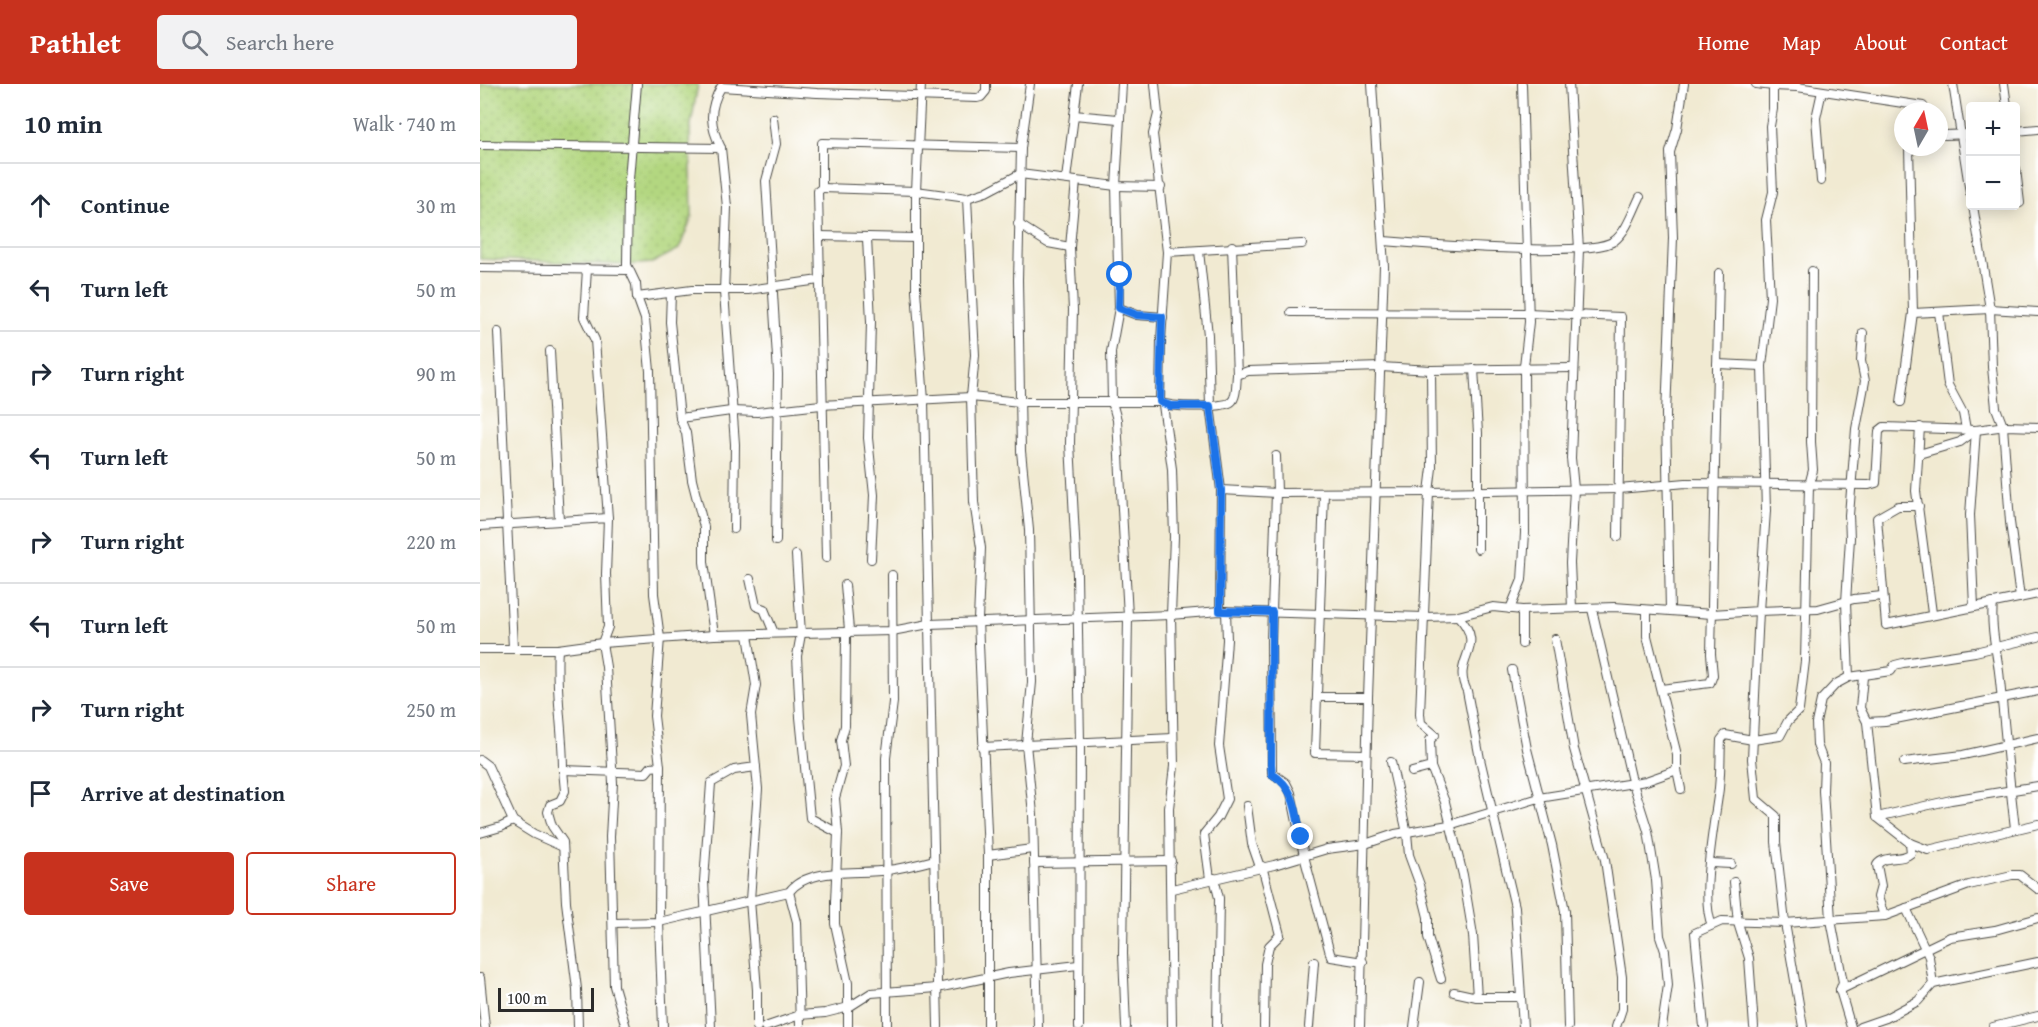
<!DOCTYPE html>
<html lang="en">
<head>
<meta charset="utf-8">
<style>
	body { margin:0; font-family:"Gentium Book Plus",serif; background:#f2f2f3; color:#1f2937 }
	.controls { position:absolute; right:18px; top:18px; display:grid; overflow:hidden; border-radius:6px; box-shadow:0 3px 15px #0003 }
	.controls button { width:54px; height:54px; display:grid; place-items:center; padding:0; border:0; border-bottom:2px solid #e0e1e3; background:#fff; color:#1f2937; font:30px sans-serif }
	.compass { position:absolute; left:1414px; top:18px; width:54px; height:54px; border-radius:50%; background:#fff; box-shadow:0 3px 15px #0003; rotate:9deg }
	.scale { position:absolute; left:18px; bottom:15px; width:96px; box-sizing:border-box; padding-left:6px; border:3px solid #2b2b2b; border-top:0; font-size:16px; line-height:21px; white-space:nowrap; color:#2b2b2b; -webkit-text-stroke:4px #fff; paint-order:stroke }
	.stop { position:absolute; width:18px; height:18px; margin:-14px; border:4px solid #1a73e8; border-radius:50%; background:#fff }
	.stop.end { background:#1a73e8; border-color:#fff; box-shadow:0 2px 6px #0008 }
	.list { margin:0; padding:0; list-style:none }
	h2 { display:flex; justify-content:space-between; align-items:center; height:78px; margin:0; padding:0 24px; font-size:26px }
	h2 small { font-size:20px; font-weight:400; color:#747a83 }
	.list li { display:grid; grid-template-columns:39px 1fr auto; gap:18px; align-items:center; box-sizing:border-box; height:84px; padding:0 24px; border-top:2px solid #e0e1e3 }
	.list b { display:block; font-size:22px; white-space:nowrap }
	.list em { font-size:20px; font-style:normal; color:#747a83 }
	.actions { display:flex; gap:12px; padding:18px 24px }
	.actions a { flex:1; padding:14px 0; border:2px solid #c8321e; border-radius:6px; text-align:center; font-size:21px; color:#c8321e }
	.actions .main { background:#c8321e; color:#fff }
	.icon { flex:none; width:33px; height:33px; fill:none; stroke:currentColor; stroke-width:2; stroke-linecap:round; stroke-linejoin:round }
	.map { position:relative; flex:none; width:1558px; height:943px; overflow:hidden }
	header { display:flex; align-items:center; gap:36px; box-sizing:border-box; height:84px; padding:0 30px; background:#c8321e; color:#fff }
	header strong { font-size:28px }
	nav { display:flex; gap:33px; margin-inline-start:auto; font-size:21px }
	.search { width:420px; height:54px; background:#f2f2f3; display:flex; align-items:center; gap:15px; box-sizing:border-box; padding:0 21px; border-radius:6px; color:#747a83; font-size:22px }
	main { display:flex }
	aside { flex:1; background:#fff }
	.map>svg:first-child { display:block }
	.grass { fill:url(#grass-dots); stroke:#6f8156; stroke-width:1.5 }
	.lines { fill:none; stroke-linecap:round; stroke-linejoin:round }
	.minor-casing { stroke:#494844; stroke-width:10 }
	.minor { stroke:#fff; stroke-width:8 }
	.route { stroke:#1a73e8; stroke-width:8 }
</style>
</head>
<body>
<header>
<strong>Pathlet</strong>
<div class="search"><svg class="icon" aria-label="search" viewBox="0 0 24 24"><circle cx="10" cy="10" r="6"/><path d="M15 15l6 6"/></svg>Search here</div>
<nav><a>Home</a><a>Map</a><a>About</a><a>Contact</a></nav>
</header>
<main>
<aside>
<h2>10 min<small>Walk · 740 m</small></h2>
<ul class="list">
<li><svg class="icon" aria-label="ahead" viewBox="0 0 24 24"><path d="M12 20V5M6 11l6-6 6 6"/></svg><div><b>Continue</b></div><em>30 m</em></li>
<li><svg class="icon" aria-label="left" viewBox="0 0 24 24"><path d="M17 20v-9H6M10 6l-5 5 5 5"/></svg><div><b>Turn left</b></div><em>50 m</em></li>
<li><svg class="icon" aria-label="right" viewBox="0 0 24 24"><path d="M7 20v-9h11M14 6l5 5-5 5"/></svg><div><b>Turn right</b></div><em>90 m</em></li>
<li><svg class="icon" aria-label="left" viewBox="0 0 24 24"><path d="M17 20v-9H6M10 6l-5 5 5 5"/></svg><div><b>Turn left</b></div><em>50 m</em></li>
<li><svg class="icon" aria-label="right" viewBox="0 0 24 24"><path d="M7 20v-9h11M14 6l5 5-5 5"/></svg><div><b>Turn right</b></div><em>220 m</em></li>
<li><svg class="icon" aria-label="left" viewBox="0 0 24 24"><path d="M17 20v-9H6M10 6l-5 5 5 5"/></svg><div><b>Turn left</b></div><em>50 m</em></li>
<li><svg class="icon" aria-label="right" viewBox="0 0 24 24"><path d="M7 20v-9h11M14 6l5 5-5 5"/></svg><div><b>Turn right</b></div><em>250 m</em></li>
<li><svg class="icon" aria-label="arrive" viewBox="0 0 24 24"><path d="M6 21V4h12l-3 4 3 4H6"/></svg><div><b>Arrive at destination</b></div></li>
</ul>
<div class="actions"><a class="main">Save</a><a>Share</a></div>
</aside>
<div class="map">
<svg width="1558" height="943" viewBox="0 0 1558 943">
	<defs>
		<pattern id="grass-dots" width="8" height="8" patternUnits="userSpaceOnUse" patternTransform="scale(1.5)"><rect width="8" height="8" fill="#b3d780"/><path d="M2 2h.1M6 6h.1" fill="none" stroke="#9ab96f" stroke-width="1.8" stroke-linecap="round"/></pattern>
	</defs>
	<rect width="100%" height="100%" fill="#fff"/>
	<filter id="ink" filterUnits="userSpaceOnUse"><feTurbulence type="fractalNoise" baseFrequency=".0167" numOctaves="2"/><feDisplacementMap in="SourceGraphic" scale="12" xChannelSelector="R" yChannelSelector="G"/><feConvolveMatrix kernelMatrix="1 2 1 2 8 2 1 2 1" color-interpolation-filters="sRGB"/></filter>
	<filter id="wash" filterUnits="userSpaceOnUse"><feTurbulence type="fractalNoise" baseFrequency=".008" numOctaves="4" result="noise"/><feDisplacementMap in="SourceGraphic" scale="24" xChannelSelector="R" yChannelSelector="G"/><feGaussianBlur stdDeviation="1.35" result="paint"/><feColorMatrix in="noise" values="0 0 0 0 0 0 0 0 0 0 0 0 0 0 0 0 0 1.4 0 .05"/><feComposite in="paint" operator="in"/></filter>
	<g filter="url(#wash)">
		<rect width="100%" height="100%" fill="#f1ead2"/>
		<polygon class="grass" points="0,0 218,0 210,46 212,132 199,165 172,179 147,181 0,175"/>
	</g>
	<g filter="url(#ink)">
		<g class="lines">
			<defs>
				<g id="minor">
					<polyline points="157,0 148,107 147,181 156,200 157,213 165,235 170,287 174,510 180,554 174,632 180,682 179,838 183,943"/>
					<polyline points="441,0 436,107 436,206 444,317 458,943"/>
					<polyline points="550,0 541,64 538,196 541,367 549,446 552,598 546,660 553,730 558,943"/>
					<polyline points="642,0 636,102 639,224 631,268 632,318 637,336 648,532 643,870 646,943"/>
					<polyline points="675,0 678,30 673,50 687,168 681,256 680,318"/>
					<polyline points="1089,0 1099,165 1091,374 1094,405 1090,479 1092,524"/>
					<polyline points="1473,0 1490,109"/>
					<polyline points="1524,0 1527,22"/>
					<polyline points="1293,2 1317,3 1443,22"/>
					<polyline points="594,31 638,35"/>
					<polyline points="293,34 296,60 286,97 298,290 296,457"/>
					<polyline points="1536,47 1558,45"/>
					<polyline points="1465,51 1490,50"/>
					<polyline points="0,61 241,64 247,123 244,208 255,360 254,445"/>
					<path d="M241 64C230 42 228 26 241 3L337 9 497 14 501 13 506 7V0"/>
					<polyline points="1536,85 1540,119"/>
					<polyline points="586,95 598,0"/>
					<polyline points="596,97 590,163 593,226 590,359 597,491 600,658 599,943"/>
					<polyline points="1341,97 1336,34 1342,7"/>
					<polyline points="342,104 436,107 487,114 495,271 491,313 494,418 501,464 498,536 508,771 508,943"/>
					<polyline points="487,114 506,108 540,90 636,102 681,103"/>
					<polyline points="1493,122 1510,225 1512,283 1516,324 1523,342 1530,438 1540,514"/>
					<polyline points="538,140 568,159 590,163"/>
					<polyline points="340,152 436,154"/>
					<polyline points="387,154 391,238 388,354 394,411 391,475"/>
					<path d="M903 157C941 160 1109 174 1134 157 1147 147 1153 127 1160 113"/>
					<polyline points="752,162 757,291"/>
					<polyline points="719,167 728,251 730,322 741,406 740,527"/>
					<polyline points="687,168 822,160"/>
					<polyline points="0,184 147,186"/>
					<polyline points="107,185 104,233 115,256 128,434"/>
					<polyline points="191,209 190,238 200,334 206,349 212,396 224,443 224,478 234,551"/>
					<polyline points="157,213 212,206 268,206 339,196"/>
					<polyline points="639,224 657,231 683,233"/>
					<polyline points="811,228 1048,229 1141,233 1138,453"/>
					<polyline points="1459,228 1468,301 1483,329 1486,345"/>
					<polyline points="1433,229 1510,225 1558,228"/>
					<polyline points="18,248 33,564"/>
					<polyline points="70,267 79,436"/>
					<polyline points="1237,280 1282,282"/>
					<polyline points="994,285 998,349 998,465"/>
					<polyline points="1421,318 1433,229 1429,63"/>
					<polyline points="683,321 692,385 694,453 691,531 694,682 689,724 692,943"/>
					<path d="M200 334 251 327 277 328 341 321 491 313 540 318H680C688 324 743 324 751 318 757 314 756 298 757 291L768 287 901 283 951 286 1093 284"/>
					<polyline points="1440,343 1436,407 1452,529"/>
					<polyline points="1439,370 1480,358 1496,346"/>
					<polyline points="741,406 797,409 796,372"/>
					<polyline points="796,409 791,557 792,689 806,699 811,709 824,772 851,873 883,878"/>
					<polyline points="797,409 949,408 952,384 951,286"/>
					<polyline points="844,409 835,669 886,670"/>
					<polyline points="1439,422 1418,422 1397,434 1406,541 1558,510"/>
					<polyline points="0,442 128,434 126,490 128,543 122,559 234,551 412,547 449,540 691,531 740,527 945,533 978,532 1013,523 1042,526 1134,523 1232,530 1279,527 1286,427 1282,282 1290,214 1286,136 1293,108 1290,42 1293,25 1293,2 1276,0"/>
					<polyline points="316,471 321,550 317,572 320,633 330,734 358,749"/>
					<polyline points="346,474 338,107 342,104 342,59 541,64"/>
					<polyline points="270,495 276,522 284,525 294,549"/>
					<polyline points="365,501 369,546 366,552 365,642 361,656 364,682 355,714 358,749 355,818 355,840 368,899 368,943"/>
					<path d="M1513 519C1510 546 1518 571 1520 597 1525 646 1529 695 1535 744"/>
					<polyline points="1494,523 1490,431 1496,346"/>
					<polyline points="1030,525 1042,496 1045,449 1044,282 1049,238 1042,0"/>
					<polyline points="1112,525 1151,693 1168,747 1176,796 1180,852 1185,867 1188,901 1182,943"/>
					<polyline points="1190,526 1186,330 1193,154 1190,68 1197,45 1204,0"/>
					<path d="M978 532C1009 565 970 574 987 607L1000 675 1035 823 1043 943"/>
					<polyline points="268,551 276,601 271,631 278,705 270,816 277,906 277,943"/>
					<polyline points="1075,555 1094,665 1125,776 1142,893 1142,925 1136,943"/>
					<polyline points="1042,560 1042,526"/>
					<polyline points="0,565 78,565 122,559 126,583 133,699 130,753 134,902 146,943"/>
					<path d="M78 565C75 606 83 645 83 686L166 689 171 683 180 682"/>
					<polyline points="1032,586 1047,665 1072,761 1085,827 1088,943"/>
					<polyline points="1369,593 1366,518 1370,454 1369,431 1376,345 1385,297 1381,277 1383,249"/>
					<polyline points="1383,593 1380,624 1387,638 1397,733 1430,759 1448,766 1558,740"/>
					<polyline points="1181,605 1230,599 1233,591 1231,570 1239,189"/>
					<polyline points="838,613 888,613"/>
					<polyline points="1387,638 1405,637 1558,607"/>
					<polyline points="502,663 693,654"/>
					<polyline points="0,676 8,682 33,737 54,750 83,763"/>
					<polyline points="911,678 927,749 929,771 940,801 948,833 948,853 961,895"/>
					<polyline points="1424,678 1483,671 1558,654"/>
					<polyline points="951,683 965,718 983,791 993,851 997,913"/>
					<polyline points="83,686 85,707 80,717 70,721 68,728 72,742 83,758 86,818 97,905 98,943"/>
					<polyline points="1197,686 1201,705"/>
					<polyline points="932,688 951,683 950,656 955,651 941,639 940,630 949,408 1139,405 1206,399 1389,401 1396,399 1399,347 1404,343 1496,346 1526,342 1558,343"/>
					<polyline points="767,722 772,760 780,783"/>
					<polyline points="1397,733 1471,716 1558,702"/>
					<polyline points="0,749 21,743 33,737"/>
					<polyline points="508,771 552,765"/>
					<polyline points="554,779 691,777"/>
					<polyline points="1231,779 1251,780"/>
					<polyline points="782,782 800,851 789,862 785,880 784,943"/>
					<polyline points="734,794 739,814 737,943"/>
					<polyline points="730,795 724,750 738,733 747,715 739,662 747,556 746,527"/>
					<polyline points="1254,798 1258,839 1269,874 1274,943"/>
					<polyline points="692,805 794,781 847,765 885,760 915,750 969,741 1059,714 1166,697 1197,686 1197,671 1167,552 1167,526"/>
					<polyline points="309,808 317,838 320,943"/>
					<polyline points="1426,824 1449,873 1453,900"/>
					<path d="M1404 832 1398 813 1401 802 1397 781C1405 770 1421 778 1431 769L1430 759"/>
					<path d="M133 839 179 838 309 808C328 782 379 791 408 786 423 784 439 780 454 776"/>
					<path d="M1232 841C1220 816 1234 741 1238 712 1241 694 1240 675 1241 656L1245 651 1273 656 1300 652 1308 637 1319 626 1325 577 1329 401 1333 386 1331 358 1332 187"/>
					<polyline points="0,894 5,943"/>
					<polyline points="1360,906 1470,853 1515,846 1558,834"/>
					<polyline points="974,908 997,913 1041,913"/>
					<polyline points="231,943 224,797 231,699 254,686 276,683"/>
					<polyline points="285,943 320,931 345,929 369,923 391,909 457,904 529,889 598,881"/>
					<polyline points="407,943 406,674 413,618 412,491"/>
					<polyline points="829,943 834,878"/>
					<polyline points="880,943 888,613 904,182 892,0"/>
					<polyline points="934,943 940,898"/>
					<polyline points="1224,943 1215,849 1242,837 1305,839 1405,832 1489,801 1532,791 1540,791 1558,805"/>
					<polyline points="1323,943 1305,839 1296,758 1296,732 1276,715 1272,675 1279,527 1338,525 1374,515 1402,512"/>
					<polyline points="1371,943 1360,906 1363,898 1351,836 1343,707 1344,679 1337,661 1336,639 1341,616 1356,600 1369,593 1411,587 1415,581 1423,579 1495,568 1558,553"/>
					<polyline points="1380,943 1406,934 1438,917 1453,900 1558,878"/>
					<polyline points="1513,943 1558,932"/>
				</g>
			</defs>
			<use href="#minor" class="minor-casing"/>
			<use href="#minor" class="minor"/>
		</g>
	</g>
	<g class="lines" filter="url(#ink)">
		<path class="route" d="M640 191 639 224 657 231 682 233 680 318 691 322H730L741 406 740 527 792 528 791 680 792 690C815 704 816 727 821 753"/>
	</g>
</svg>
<div class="controls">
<button>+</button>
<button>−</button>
</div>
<svg class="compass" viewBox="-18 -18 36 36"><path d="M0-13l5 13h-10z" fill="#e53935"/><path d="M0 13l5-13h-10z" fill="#747a83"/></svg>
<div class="scale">100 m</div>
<div class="stop" style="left:640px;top:191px"></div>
<div class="stop end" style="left:821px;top:753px"></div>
</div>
</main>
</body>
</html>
